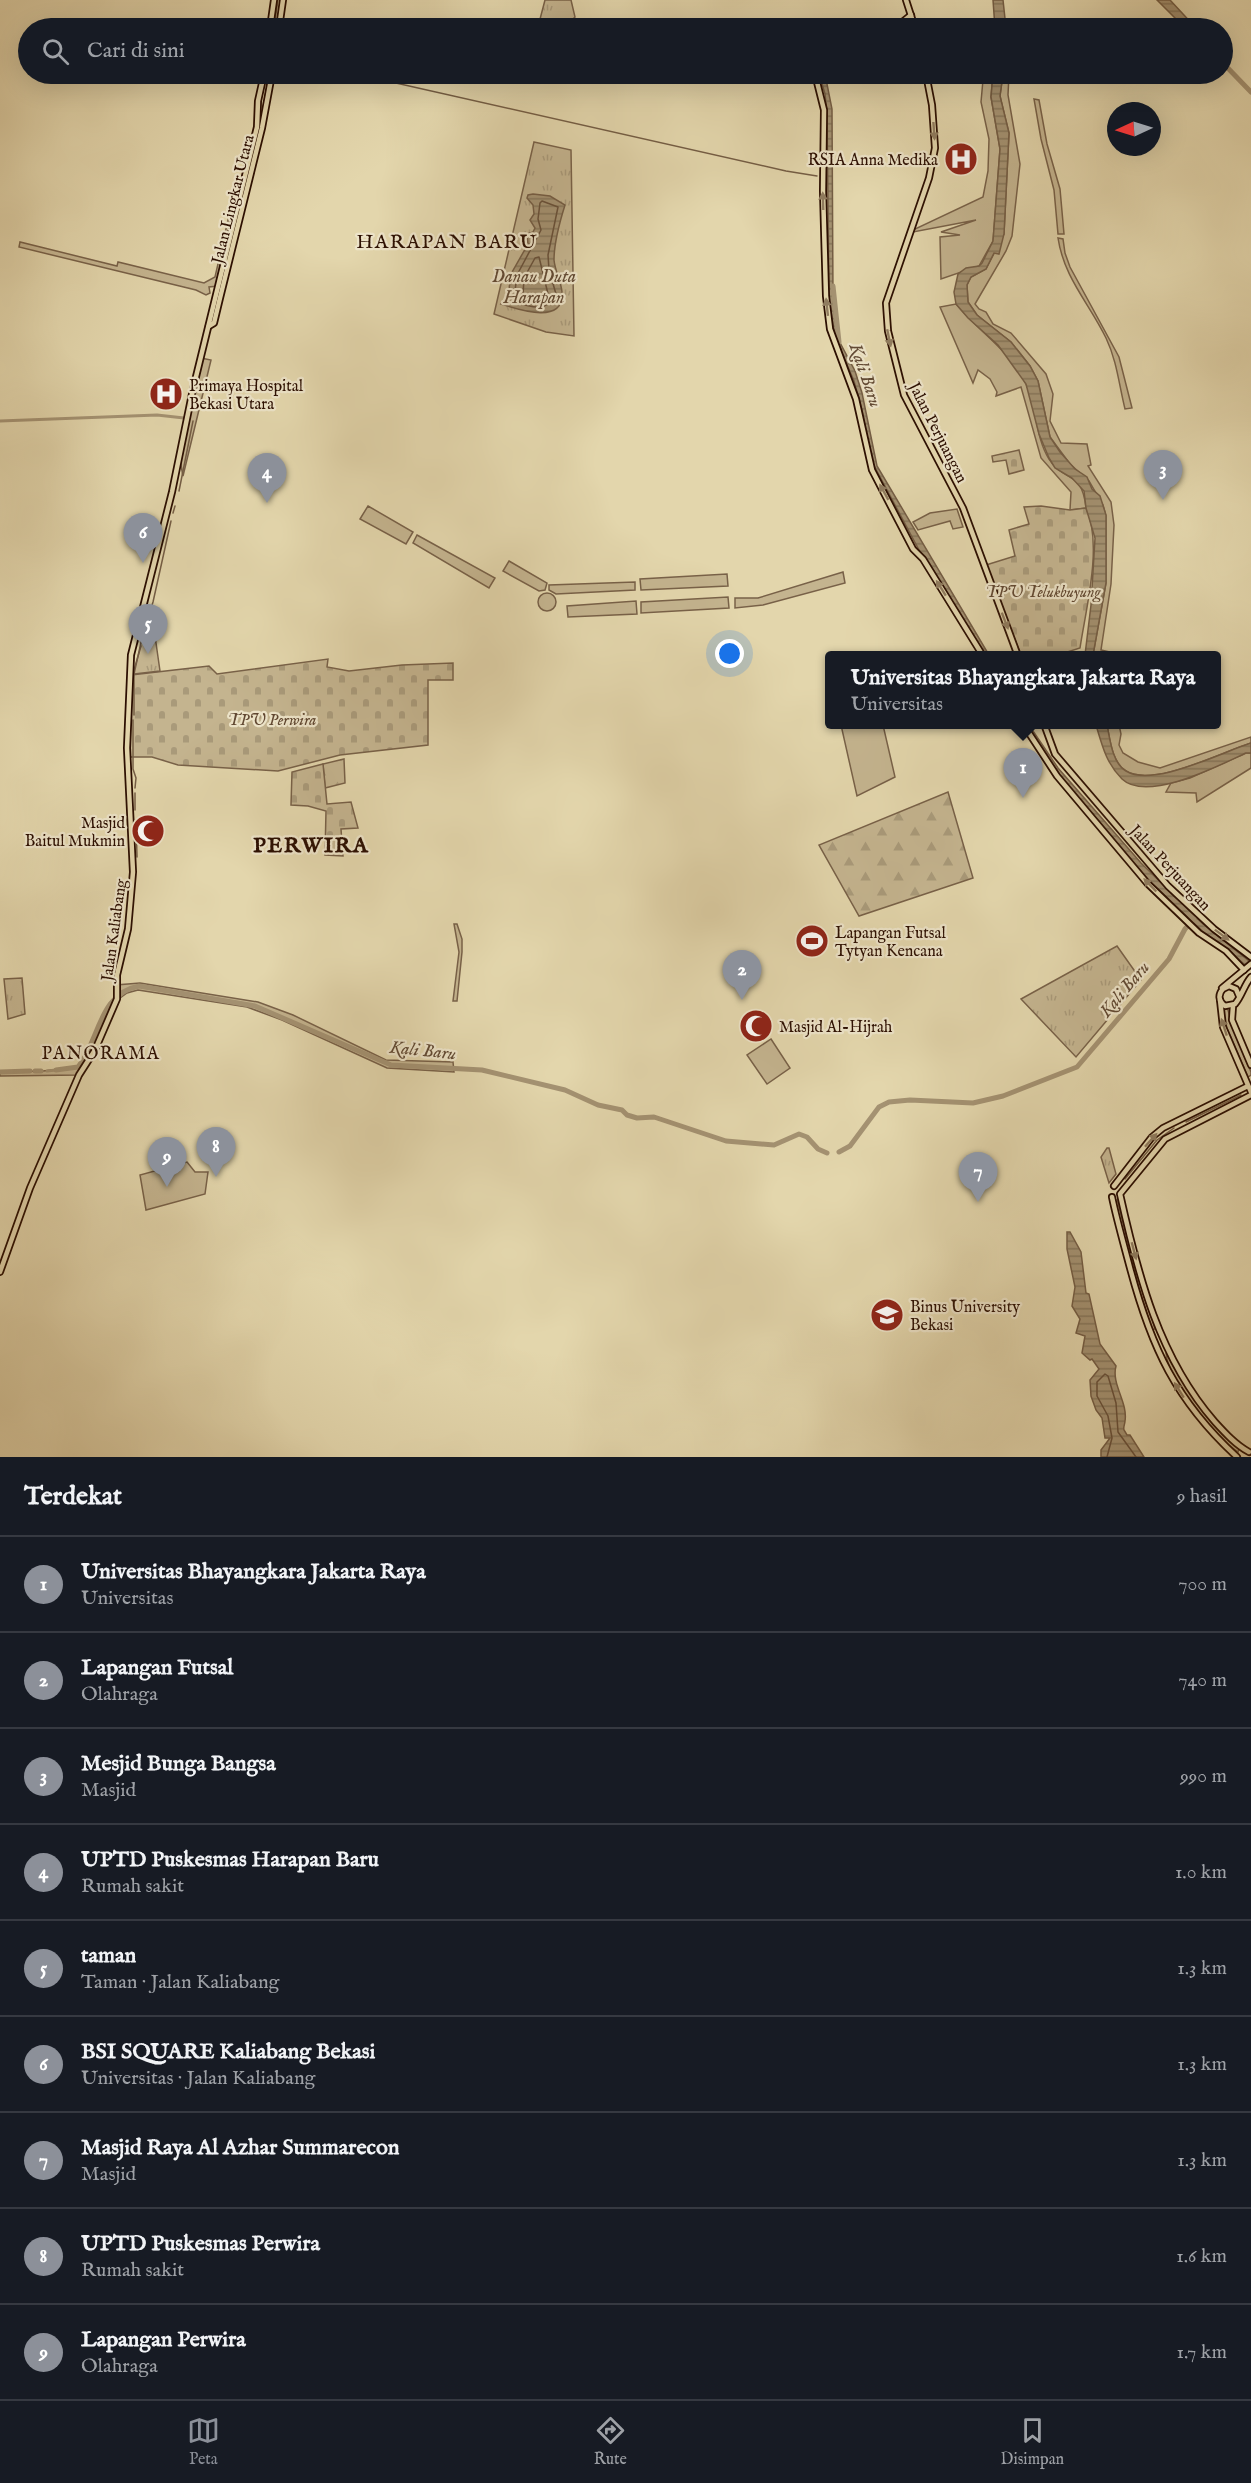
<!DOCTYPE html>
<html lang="id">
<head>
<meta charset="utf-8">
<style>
	body { margin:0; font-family:"IM FELL English",serif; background:#242831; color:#f1f3f6 }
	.compass { position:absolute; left:1107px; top:102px; width:54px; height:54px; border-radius:50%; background:#171b24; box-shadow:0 6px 24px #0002; rotate:266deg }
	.you { position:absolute; left:730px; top:654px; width:21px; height:21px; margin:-15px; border:4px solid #fff; border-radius:50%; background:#1a73e8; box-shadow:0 0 0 9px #1a73e833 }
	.badge { display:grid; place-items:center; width:39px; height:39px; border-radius:50%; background:#8c9099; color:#fff; font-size:20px; font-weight:700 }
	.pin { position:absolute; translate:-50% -50px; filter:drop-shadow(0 2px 3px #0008) }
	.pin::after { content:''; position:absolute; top:32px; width:21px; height:18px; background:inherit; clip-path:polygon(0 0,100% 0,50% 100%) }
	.popup { position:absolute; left:825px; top:651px; width:396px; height:78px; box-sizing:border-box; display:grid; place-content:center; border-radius:6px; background:#171b24; filter:drop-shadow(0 2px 4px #0005); font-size:20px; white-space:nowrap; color:#9ea1a6 }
	.popup b { font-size:22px; color:#f1f3f6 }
	.popup::after { content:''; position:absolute; left:50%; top:100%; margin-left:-12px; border:12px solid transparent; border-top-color:#171b24 }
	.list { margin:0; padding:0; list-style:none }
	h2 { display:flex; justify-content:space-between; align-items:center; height:78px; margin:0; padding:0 24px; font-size:26px }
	h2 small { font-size:20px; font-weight:400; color:#9ea1a6 }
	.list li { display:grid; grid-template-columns:39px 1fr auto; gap:18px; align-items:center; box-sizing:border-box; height:96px; padding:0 24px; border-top:2px solid #363941 }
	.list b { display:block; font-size:22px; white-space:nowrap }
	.list p { margin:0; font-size:20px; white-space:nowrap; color:#9ea1a6 }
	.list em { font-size:20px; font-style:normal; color:#9ea1a6 }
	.icon { flex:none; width:33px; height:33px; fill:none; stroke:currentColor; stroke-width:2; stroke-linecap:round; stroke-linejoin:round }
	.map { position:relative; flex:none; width:1251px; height:1457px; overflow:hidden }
	.search { position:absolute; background:#171b24; box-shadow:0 6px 24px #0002; left:18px; right:18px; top:18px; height:66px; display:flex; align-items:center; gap:15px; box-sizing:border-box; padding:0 21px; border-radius:33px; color:#9ea1a6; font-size:22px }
	.sheet { height:942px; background:#171b24 }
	nav { display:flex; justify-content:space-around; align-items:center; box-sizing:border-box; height:84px; border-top:2px solid #363941; background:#171b24; font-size:16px; color:#9ea1a6 }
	nav a { display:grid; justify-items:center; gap:3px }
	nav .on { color:#8c9099 }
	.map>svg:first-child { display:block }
	.green { fill:#c4b48f; stroke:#786148; stroke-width:1.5 }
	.forest { fill:url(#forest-firs); stroke:#786148; stroke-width:1.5 }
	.cemetery { fill:url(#cemetery-stones); stroke:#786148; stroke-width:1.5 }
	.park { fill:url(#park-tufts); stroke:#786148; stroke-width:1.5 }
	.water { fill:url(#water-rules); stroke:#745d44; stroke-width:1.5 }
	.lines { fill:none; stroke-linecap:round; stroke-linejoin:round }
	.shore { stroke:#685039; stroke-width:1.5 }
	.stream { stroke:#745d44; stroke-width:1.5 }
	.canal { stroke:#a49272; stroke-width:3 }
	.river { stroke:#a49272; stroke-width:5 }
	.primary-casing { stroke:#2b0e00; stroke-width:8 }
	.primary { stroke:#e3d6ac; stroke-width:4.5 }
	.oneway { fill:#907c5f }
	.labels { text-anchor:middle; stroke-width:4.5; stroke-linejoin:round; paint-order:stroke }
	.poi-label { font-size:16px; fill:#2b0e00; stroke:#ede4c9; text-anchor:start }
	.street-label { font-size:16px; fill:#2b0e00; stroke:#ede4c9 }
	.park-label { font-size:16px; font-style:italic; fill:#614832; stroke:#ede4c9 }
	.water-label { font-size:18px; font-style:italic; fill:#614933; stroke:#ede4c9 }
	.neighbourhood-label { font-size:18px; letter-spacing:1.5px; fill:#2b0e00; stroke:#ede4c9 }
	.quarter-label { font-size:20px; letter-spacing:1.5px; fill:#2b0e00; stroke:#ede4c9 }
	.district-label { font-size:22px; font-weight:bold; letter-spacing:1.5px; fill:#2b0e00; stroke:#ede4c9 }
</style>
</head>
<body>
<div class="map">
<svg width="1251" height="1457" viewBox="0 0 1251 1457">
	<defs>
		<pattern id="forest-firs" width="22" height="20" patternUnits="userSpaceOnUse" patternTransform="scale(1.5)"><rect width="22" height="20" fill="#c4b48f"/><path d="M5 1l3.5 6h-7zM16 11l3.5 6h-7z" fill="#a99a7a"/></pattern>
		<pattern id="cemetery-stones" width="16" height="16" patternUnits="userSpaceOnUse" patternTransform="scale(1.5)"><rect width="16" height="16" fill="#c4b48f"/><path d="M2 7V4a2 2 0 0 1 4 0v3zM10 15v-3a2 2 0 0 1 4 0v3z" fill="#a99a7a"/></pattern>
		<pattern id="park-tufts" width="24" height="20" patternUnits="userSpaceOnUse" patternTransform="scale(1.5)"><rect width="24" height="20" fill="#c4b48f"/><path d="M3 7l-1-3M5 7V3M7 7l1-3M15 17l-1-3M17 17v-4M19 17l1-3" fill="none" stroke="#a99a7a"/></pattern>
		<pattern id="water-rules" width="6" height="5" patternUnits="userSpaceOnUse" patternTransform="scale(1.5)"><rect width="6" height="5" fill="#a49272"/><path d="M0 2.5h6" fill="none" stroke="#86765b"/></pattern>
	</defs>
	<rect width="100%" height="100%" fill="#e3d6ac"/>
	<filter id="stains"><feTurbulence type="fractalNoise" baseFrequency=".00333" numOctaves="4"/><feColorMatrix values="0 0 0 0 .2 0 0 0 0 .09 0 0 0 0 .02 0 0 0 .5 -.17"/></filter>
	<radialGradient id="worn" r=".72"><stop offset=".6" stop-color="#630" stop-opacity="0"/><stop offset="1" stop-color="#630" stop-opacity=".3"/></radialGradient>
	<g class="green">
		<polygon points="980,74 993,74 991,97 1000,149 993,241 979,266 941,279 940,237 960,235 941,232 976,220 913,232 915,229 983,197 988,171 989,139 981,102 983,80"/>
		<polygon points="1003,74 1009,74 1008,95 1020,164 1012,236 1006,251 975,304 979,309 986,312 993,324 1011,333 1046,374 1053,394 1050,421 1061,443 1087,444 1091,465 1088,466 1111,502 1114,525 1111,584 1101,650 1119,654 1119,655 1093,655 1106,583 1106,516 1103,505 1089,481 1070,464 1050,437 1038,381 1030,366 1011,342 977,315 968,302 967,285 971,277 986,269 1004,234 1009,133 1000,96"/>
		<polygon points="1034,99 1039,100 1047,144 1060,189 1064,234 1058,234 1054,190 1041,139"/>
		<polygon points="244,180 249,180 221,295 218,286 209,287 210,293 206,295 196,290 19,247 20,242 117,266 118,262 204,283 215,277 234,194 241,194"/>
		<path d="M1058 238 1063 239 1065 253 1070 267 1119 357 1132 408 1125 409C1119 385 1117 361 1106 338 1089 303 1064 278 1058 238Z"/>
		<path d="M956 304C978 331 1011 351 1026 384 1037 407 1035 437 1049 459 1064 483 1082 469 1086 508L1070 510 1071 492 1041 458 1021 387 996 396 997 392 990 379 978 370 973 383 940 307Z"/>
		<polygon points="201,358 211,360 183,476 180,460"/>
		<polygon points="368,506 413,532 406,544 360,519"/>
		<polygon points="957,509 963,527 953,529 950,521 918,530 913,522 930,513"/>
		<polygon points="417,535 495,578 489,588 413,543"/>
		<polygon points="509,561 547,583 545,590 539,591 503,571"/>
		<polygon points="843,572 845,583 763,605 735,608 735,598 758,598"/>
		<polygon points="727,574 728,586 641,590 640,579"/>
		<polygon points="635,582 635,590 556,594 549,590 549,585"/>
		<circle cx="547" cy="602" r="9"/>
		<polygon points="728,597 729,608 641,613 641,602"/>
		<polygon points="636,601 637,614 568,617 567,606"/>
		<polygon points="841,725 883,725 895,777 857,796"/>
		<path d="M1107 725H1119L1121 734 1119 745 1123 753 1138 762 1160 768 1251 737V743C1222 752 1153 788 1126 771 1112 763 1110 739 1107 725Z"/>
		<polygon points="1246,753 1251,753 1251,768 1197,802 1196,793 1166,792 1171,783 1190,778"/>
		<polygon points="454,924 457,924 462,939 462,952 457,1001 453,1001 459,952"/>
		<polygon points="140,983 258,1002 293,1015 386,1060 453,1062 454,1072 387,1068 282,1020 247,1007 138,990 127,993 116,1001 95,1050 79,1075 0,1076 0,1072 43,1071 78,1067 110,1003 117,996 116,985"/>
		<polygon points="1225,1008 1228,1010 1233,1028 1251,1072 1251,1075 1248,1077 1227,1028 1222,1009"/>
		<polygon points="771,1039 790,1068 767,1084 747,1055"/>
		<polygon points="187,1162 195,1172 208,1172 205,1194 146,1210 140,1175"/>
		<polygon points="1117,1199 1155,1329 1152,1330 1139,1288"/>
		<path d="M1166 1353C1185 1390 1208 1420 1239 1449L1238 1452C1215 1437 1168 1380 1166 1353Z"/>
	</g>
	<g class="forest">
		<polygon points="344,759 345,783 325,788 323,764"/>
		<polygon points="948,792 973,878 859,916 819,845"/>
	</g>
	<g class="cemetery">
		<polygon points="1019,450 1024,470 1009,474 1006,460 993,462 992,456"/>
		<path d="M1041 506 1070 510 1086 508C1103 544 1086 608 1080 648L1058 655H1021L986 565 1015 556 1009 530 1029 524 1024 507Z"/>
		<polygon points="328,659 327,667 349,671 402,665 453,663 453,680 428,680 428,745 340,755 278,771 178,765 152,757 129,757 131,675 209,666 217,674"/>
		<polygon points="323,764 327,804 351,802 358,828 341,829 343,856 325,855 326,811 308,806 291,805 292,772"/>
	</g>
	<g class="park">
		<polygon points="545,0 571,0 575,17 564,28 539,23"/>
		<polygon points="534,142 571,150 574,336 546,332 494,314"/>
		<polygon points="155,636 160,671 134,674 142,638"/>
		<polygon points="1117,946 1141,980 1076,1057 1021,999"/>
		<polygon points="22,978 25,1014 8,1019 4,979"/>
		<polygon points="1107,1148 1109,1148 1116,1174 1109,1183 1101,1157"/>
	</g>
	<g class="water">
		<polygon points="993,0 1003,0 1006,28 995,28"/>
		<polygon points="1157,0 1170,0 1196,28 1185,28"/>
		<polygon points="819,74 825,74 832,109 833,299 837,337 855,371 862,393 877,466 989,655 985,655 919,550 871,460 862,410 854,381 835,337 829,299 827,114 825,94"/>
		<polygon points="993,74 1003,74 1000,96 1009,133 1004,234 999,254 994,253 986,269 971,277 967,285 968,302 977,315 1011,342 1030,366 1038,381 1050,437 1060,452 1075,469 1087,477 1092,489 1100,496 1106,515 1106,583 1093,655 1085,655 1091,605 1095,538 1086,508 1084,491 1072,478 1055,468 1049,458 1039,434 1026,384 998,345 968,318 956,304 954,292 958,274 966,268 979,266 982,263 993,241 1000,149 991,97"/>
		<path d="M533 194 550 196 565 205C560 221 554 243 554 260 555 271 561 281 562 292 565 326 517 309 501 304L508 297 511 274 528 244 527 234 533 232 535 228 530 220 534 214 533 205 527 198 528 195Z"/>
		<polygon points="1025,725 1029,725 1058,768 1141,863 1203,924 1249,961 1245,965 1229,950 1202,931 1152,884 1060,777"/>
		<path d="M1096 725H1107C1110 739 1112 763 1126 771 1153 788 1222 752 1251 743V753H1246C1220 765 1147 803 1122 779 1106 763 1102 745 1096 725Z"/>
		<path d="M1067 1232H1070L1081 1252 1086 1293 1089 1294 1100 1344 1116 1366C1111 1384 1128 1402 1125 1421 1125 1424 1123 1427 1124 1430L1127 1435H1130L1144 1457H1101V1450L1110 1438H1105L1102 1418 1096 1410 1091 1396 1090 1380 1099 1369 1092 1359 1090 1360 1082 1353 1085 1336 1076 1333 1080 1319 1072 1306 1075 1287 1067 1249Z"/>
	</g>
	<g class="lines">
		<g class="shore">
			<path d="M542 201 558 207 548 255 549 270 556 294C548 313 530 307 515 302L514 299 517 275 541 230 538 219 540 203Z"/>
			<polygon points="539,257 548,294 541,300 528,299 523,295 524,278 535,258"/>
			<polyline points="1107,1457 1112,1438 1108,1416 1097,1396 1097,1382 1105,1374 1108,1376 1116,1403 1118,1432 1136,1457"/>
		</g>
		<g class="stream">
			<polyline points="274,28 278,0"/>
			<polyline points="356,74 786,171 817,176"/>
			<polyline points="179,491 193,421"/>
			<polyline points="173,513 175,506"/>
			<polyline points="144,631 153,602 171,521"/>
			<polyline points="134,715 134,670 141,646"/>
			<polyline points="133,720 133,769 136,778 135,788"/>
			<polyline points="135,810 135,793"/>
			<polyline points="136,820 137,857"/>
			<polyline points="1186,1122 1241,1095"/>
			<polyline points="1125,1179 1157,1140 1174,1128"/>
		</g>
		<g class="canal">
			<polyline points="0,421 157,415 184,418"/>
			<polyline points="47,1071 56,1070"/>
		</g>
		<g class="river">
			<polyline points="1222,62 1251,92"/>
			<polyline points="833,286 839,342"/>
			<path d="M56 1070 78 1067C100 1040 98 994 139 986L255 1006 391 1065 482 1070 565 1090 598 1105 622 1110 627 1115 637 1118 654 1117 726 1141 774 1145 799 1134 807 1137 818 1149 827 1153"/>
			<polyline points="35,1071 41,1071"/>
			<polyline points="0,1072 30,1071"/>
			<polyline points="839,1152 850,1146 879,1107 889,1102 910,1100 973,1103 1003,1096 1077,1067 1169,959 1185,929 1194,919 1191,917"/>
		</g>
		<defs>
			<g id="primary">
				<polyline points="906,0 915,28"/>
				<polyline points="270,28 274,0"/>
				<polyline points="279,28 283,0"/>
				<polyline points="884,28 901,23 911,15"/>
				<polyline points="815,74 824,110 823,191 826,296 830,329 856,399 872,470 913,549 923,559 983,656"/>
				<polyline points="926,74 932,105 935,148 929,178 886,303 888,331 904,395 963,508 1018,656"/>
				<polyline points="209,326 214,323 220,298 262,128 272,74"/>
				<polyline points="1023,724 1057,776 1147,883 1199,933 1226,951 1244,970"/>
				<polyline points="1044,724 1055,754 1168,886 1214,929 1251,957"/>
				<polyline points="1222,988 1251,964"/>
				<path d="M1239 996 1236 989 1229 986 1223 989C1218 994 1218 1001 1225 1006L1235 1004C1242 996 1244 985 1251 977"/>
				<polyline points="1220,1000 1223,1027 1251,1092"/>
				<polyline points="1233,1006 1232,1020 1251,1065"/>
				<polyline points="1114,1186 1152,1137 1163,1128 1248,1086"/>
				<path d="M1112 1197C1117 1221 1124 1245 1130 1268 1151 1347 1176 1401 1237 1457"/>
				<polyline points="0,1272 30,1188 79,1075 95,1050 117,999 117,975 128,929 133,872 127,748 131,655 172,492 193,389 257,127 258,101 264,74"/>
				<path d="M1249 1452C1236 1445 1225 1433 1215 1422 1159 1358 1138 1275 1120 1194L1165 1139 1251 1095"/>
			</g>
		</defs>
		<use href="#primary" class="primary-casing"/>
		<use href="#primary" class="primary"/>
	</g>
	<defs><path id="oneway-solid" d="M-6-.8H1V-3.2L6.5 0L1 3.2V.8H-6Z" transform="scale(1.5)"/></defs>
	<g class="oneway">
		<use href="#oneway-solid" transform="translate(934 131) rotate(86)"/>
		<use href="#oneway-solid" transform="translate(823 201) rotate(-92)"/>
		<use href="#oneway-solid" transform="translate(827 307) rotate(-96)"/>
		<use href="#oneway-solid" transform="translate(889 338) rotate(78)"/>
		<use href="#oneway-solid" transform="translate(884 492) rotate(-119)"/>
		<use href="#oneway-solid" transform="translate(941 588) rotate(-122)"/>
		<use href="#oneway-solid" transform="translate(1005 621) rotate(69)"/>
		<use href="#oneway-solid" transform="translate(1150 885) rotate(-134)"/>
		<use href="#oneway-solid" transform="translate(1222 935) rotate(37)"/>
		<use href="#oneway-solid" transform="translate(1224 1027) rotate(-108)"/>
		<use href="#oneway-solid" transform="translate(1151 1140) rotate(-48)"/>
		<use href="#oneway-solid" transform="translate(1134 1251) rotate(75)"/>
		<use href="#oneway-solid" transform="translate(1179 1390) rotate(-122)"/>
	</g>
	<defs>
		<symbol id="hospital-disc" viewBox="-11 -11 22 22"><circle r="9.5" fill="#8f2418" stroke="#ede4c9"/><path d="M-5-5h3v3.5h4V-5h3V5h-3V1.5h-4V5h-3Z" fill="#fff"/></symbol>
		<symbol id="mosque-disc" viewBox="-11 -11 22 22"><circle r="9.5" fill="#8f2418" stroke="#ede4c9"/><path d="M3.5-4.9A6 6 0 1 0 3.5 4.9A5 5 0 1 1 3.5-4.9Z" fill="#fff"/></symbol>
		<symbol id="stadium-disc" viewBox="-11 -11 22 22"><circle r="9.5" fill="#8f2418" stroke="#ede4c9"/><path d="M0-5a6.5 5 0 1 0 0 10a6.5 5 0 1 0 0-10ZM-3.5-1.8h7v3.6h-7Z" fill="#fff"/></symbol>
		<symbol id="university-disc" viewBox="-11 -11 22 22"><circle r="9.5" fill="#8f2418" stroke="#ede4c9"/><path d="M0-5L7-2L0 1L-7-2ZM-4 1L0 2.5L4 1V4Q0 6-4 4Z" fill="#fff"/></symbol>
	</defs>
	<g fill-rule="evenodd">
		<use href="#hospital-disc" x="942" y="140" width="38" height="38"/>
		<use href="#hospital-disc" x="147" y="375" width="38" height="38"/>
		<use href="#mosque-disc" x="129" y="812" width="38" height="38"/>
		<use href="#stadium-disc" x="793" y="922" width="38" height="38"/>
		<use href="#mosque-disc" x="737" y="1007" width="38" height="38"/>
		<use href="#university-disc" x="868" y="1296" width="38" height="38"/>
	</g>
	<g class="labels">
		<g class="poi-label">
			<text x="938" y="165" text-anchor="end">RSIA Anna Medika</text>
			<text x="189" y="391">Primaya Hospital<tspan x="189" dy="18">Bekasi Utara</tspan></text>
			<text x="125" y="828" text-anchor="end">Masjid<tspan x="125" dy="18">Baitul Mukmin</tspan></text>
			<text x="835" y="938">Lapangan Futsal<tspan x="835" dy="18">Tytyan Kencana</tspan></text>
			<text x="779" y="1032">Masjid Al-Hijrah</text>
			<text x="910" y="1312">Binus University<tspan x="910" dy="18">Bekasi</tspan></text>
		</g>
		<g class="street-label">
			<text transform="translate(232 199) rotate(-76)" y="6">Jalan Lingkar Utara</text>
			<text transform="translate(939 432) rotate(63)" y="6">Jalan Perjuangan</text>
			<text transform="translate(1171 867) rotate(47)" y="6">Jalan Perjuangan</text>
			<text transform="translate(113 930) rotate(-82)" y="6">Jalan Kaliabang</text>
		</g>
		<g class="park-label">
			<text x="1043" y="597">TPU Telukbuyung</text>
			<text x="272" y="725">TPU Perwira</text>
		</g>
		<g class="water-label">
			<text x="534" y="282">Danau Duta<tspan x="534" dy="21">Harapan</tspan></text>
			<text transform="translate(866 375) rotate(71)" y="6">Kali Baru</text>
			<text transform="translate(1124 989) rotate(-50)" y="6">Kali Baru</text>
			<text transform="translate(423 1050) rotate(6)" y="6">Kali Baru</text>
		</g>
		<g class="neighbourhood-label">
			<text x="101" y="1059">PANORAMA</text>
		</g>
		<g class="quarter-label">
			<text x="447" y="248">HARAPAN BARU</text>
		</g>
		<g class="district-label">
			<text x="311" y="852">PERWIRA</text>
		</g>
	</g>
	<rect width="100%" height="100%" filter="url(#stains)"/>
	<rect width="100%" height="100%" fill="url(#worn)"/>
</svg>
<svg class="compass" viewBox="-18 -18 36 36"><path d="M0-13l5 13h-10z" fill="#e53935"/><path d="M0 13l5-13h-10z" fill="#9ea1a6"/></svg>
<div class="you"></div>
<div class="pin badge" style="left:1023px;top:798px">1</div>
<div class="popup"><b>Universitas Bhayangkara Jakarta Raya</b>Universitas</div>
<div class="pin badge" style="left:742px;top:1000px">2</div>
<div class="pin badge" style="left:1163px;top:500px">3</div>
<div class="pin badge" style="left:267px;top:503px">4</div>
<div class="pin badge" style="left:148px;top:654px">5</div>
<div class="pin badge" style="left:143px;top:563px">6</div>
<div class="pin badge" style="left:978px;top:1202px">7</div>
<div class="pin badge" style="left:216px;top:1177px">8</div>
<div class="pin badge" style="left:167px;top:1187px">9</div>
<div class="search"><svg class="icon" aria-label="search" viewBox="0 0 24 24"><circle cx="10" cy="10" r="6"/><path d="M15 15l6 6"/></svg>Cari di sini</div>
</div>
<section class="sheet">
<h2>Terdekat<small>9 hasil</small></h2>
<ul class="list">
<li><span class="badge">1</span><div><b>Universitas Bhayangkara Jakarta Raya</b><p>Universitas</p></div><em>700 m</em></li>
<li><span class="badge">2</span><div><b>Lapangan Futsal</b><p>Olahraga</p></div><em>740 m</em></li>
<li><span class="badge">3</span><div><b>Mesjid Bunga Bangsa</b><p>Masjid</p></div><em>990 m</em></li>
<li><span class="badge">4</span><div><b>UPTD Puskesmas Harapan Baru</b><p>Rumah sakit</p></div><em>1.0 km</em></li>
<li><span class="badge">5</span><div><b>taman</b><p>Taman · Jalan Kaliabang</p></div><em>1.3 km</em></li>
<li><span class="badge">6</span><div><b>BSI SQUARE Kaliabang Bekasi</b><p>Universitas · Jalan Kaliabang</p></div><em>1.3 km</em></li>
<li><span class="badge">7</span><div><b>Masjid Raya Al Azhar Summarecon</b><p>Masjid</p></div><em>1.3 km</em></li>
<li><span class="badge">8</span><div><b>UPTD Puskesmas Perwira</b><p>Rumah sakit</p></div><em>1.6 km</em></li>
<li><span class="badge">9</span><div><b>Lapangan Perwira</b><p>Olahraga</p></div><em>1.7 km</em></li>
</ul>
</section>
<nav>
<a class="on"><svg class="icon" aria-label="map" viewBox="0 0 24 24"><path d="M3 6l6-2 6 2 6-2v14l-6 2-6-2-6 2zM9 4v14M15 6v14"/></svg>Peta</a>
<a><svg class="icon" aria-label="directions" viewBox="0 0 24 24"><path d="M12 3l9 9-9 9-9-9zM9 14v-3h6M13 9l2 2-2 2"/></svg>Rute</a>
<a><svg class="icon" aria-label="saved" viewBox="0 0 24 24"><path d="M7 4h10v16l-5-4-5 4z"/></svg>Disimpan</a>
</nav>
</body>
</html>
